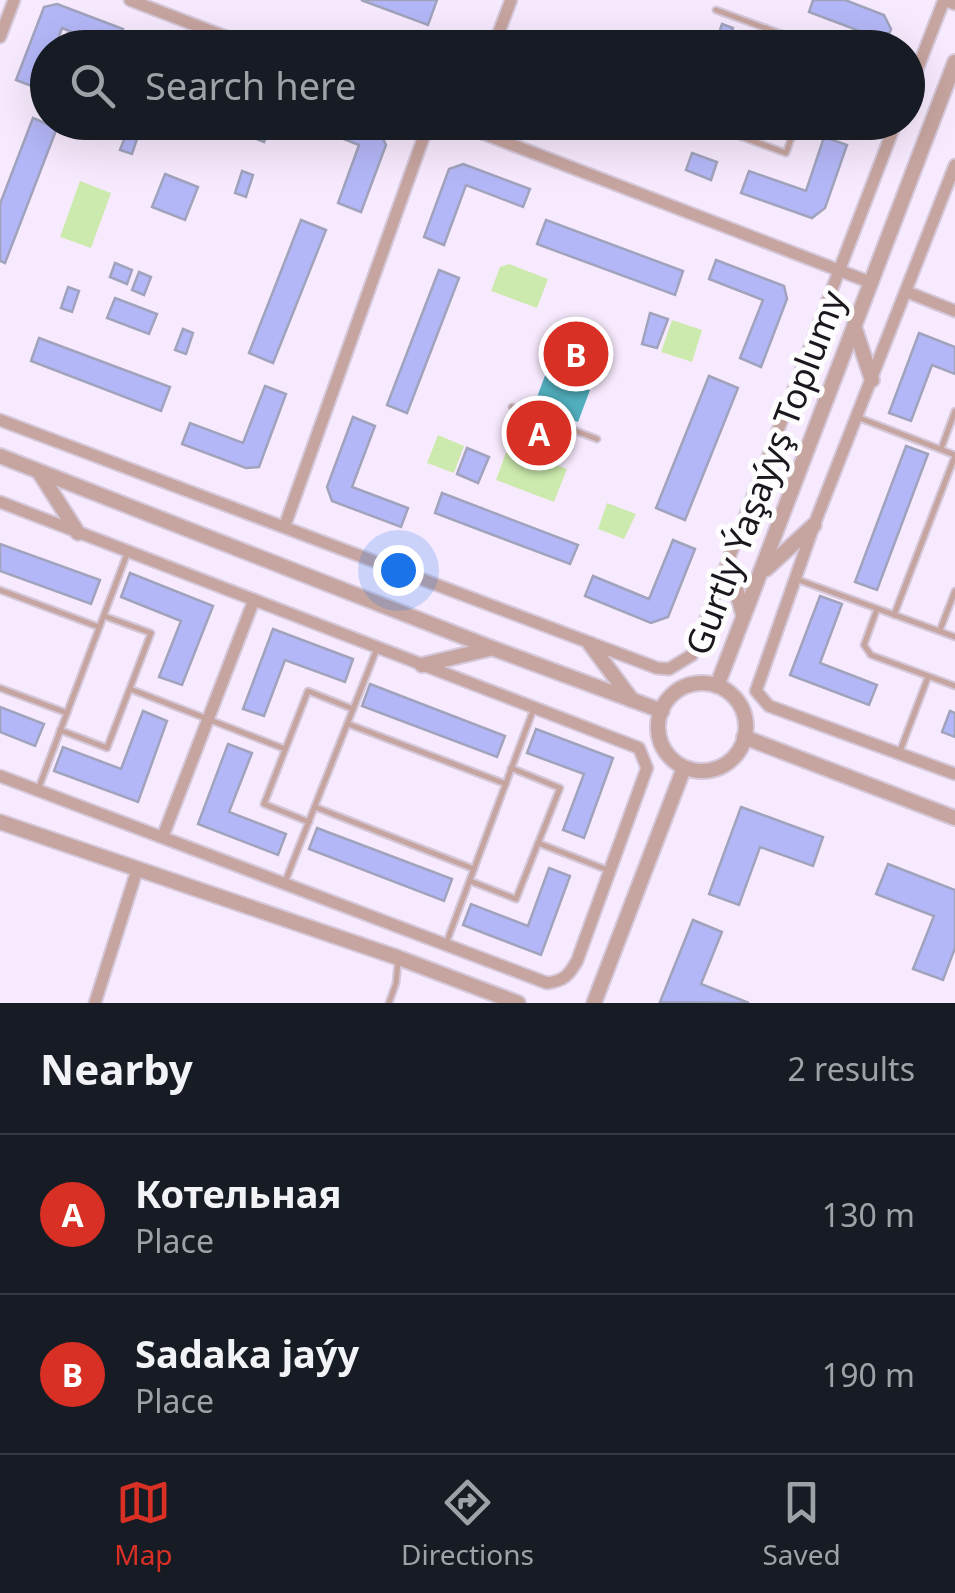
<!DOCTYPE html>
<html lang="en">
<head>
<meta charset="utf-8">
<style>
	body { margin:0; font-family:"Noto Sans",sans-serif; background:#20242c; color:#f1f3f6 }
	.you { position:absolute; left:398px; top:570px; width:35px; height:35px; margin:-25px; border:8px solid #fff; border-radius:50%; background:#1a73e8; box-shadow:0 0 0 15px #1a73e833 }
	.badge { display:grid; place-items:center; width:65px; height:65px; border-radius:50%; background:#d93025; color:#fff; font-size:32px; font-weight:700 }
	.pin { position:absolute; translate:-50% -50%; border:5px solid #fff; box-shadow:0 2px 10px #0006 }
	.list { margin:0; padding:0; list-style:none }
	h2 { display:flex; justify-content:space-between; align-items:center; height:130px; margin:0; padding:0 40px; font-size:42px }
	h2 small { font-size:32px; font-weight:400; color:#9ea1a6 }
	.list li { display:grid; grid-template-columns:65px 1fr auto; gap:30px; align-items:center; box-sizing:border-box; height:160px; padding:0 40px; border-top:2px solid #363941 }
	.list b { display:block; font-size:38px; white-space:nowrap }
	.list p { margin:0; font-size:32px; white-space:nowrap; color:#9ea1a6 }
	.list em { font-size:32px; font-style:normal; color:#9ea1a6 }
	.icon { flex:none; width:55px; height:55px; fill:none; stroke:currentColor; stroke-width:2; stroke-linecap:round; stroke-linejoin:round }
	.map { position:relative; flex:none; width:955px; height:1003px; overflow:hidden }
	.search { position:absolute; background:#171b24; box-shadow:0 10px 40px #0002; left:30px; right:30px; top:30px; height:110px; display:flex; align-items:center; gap:25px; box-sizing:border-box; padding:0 35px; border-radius:55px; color:#9ea1a6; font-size:38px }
	.sheet { height:450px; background:#171b24 }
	nav { display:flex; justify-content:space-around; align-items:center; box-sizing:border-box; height:140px; border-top:2px solid #363941; background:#171b24; font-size:28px; color:#9ea1a6 }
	nav a { display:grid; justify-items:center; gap:5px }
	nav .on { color:#d93025 }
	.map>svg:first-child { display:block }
	.green { fill:#cceaad }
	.water { fill:#52afbe }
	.building { fill:#b4b7f7; stroke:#a1a3bd; stroke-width:2.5 }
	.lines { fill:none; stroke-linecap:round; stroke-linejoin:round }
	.service-casing { stroke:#d5c8da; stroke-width:9 }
	.minor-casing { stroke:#d5c8da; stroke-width:15 }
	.tertiary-casing { stroke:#d5c8da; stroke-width:18 }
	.service { stroke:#c6a49f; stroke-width:5 }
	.minor { stroke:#c6a49f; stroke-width:11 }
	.tertiary { stroke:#c6a49f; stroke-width:14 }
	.labels { text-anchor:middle; stroke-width:10; stroke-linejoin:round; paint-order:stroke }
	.street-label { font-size:35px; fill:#1c161f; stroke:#fdfdfd }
</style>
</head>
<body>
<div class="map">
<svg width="955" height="1003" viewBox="0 0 955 1003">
	<rect width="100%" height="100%" fill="#f8eafe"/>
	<g class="green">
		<polygon points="80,181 111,193 91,248 60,237"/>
		<polygon points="509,264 548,279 537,308 491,291 500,267"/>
		<polygon points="672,320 702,330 692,362 661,352"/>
		<polygon points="438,435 464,446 454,473 427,463"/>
		<polygon points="508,447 567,469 554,502 496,480"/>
		<polygon points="607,503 636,514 624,539 598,529"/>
	</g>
	<polygon class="water" points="546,373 590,390 578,422 534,405"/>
	<g class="building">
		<polygon points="361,0 437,0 428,25"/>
		<polygon points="813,0 845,0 884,15 891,29 884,48 859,48 865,33 809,12"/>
		<polygon points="57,4 123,29 116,48 112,48 62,28 55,48 48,48 48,66 39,89 16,80 44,7"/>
		<polygon points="722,24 733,28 726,48 714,48"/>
		<polygon points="33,118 57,128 5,263 0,261 0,204"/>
		<polygon points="216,122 272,122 264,142"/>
		<polygon points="301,122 366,122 378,127 386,145 361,212 338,203 359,145"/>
		<polygon points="128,129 139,133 132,154 120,150"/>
		<polygon points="824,137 847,145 825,208 812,218 741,193 749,171 806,191"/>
		<polygon points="692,153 717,162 711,180 686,170"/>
		<polygon points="463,164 530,189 523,207 466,185 444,245 424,237 449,169"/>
		<polygon points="242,171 253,175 246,197 235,193"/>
		<polygon points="165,174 198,187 185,220 152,207"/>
		<polygon points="301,220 326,230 273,363 249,353"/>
		<polygon points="546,220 683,271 675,295 537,244"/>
		<polygon points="716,260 784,286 787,299 761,367 740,358 763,300 709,279"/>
		<polygon points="115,263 132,270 127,284 110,277"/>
		<polygon points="439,270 459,278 407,413 387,405"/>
		<polygon points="139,272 151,277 144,295 132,290"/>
		<polygon points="68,287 79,291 72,312 61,308"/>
		<polygon points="115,298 157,314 149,334 107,318"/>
		<polygon points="650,313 668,319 657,348 642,344"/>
		<polygon points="183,329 193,333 186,354 175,350"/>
		<polygon points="566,329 598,341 585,378 553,366"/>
		<polygon points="919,333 955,347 955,374 932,365 911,421 889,413"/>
		<polygon points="39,338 170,387 161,411 31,361"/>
		<polygon points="709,376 738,388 685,520 656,508"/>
		<polygon points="265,386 286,394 259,467 246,468 182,444 190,423 243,443"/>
		<polygon points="353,417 375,426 352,487 408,508 401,527 332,501 327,487"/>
		<polygon points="524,419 559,431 553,447 519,435"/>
		<polygon points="906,446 928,454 877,590 855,582"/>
		<polygon points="467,448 489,457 478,483 457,474"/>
		<polygon points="442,493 578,545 570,564 435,513"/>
		<polygon points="673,540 695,549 668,617 651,623 585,596 593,576 649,599"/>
		<polygon points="0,544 100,580 91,604 0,571"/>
		<polygon points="130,573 213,606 182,685 159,677 181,621 121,597"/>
		<polygon points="820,596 842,604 820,663 877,685 869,705 790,675"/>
		<polygon points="273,629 353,659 345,682 285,660 264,716 243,709"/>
		<polygon points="370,684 505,736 497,757 362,706"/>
		<polygon points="0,707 44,724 35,746 0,732"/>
		<polygon points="143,711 167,721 138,802 54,771 63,747 121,769"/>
		<polygon points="950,711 955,713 955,737 942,732"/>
		<polygon points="536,729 613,758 584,838 563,830 584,774 527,753"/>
		<polygon points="228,744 252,753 229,812 286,834 278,855 198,824"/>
		<polygon points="741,807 823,837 813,866 760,847 739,905 709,894"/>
		<polygon points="317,828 452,879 444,901 309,849"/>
		<polygon points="888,864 955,890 955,948 943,980 913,969 934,916 876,894"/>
		<polygon points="549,868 570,876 541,955 463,925 471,904 528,926"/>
		<polygon points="693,920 722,932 701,984 749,1003 660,1002"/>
	</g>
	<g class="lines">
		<defs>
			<g id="service">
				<polyline points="716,10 820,48"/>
				<polyline points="759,48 766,28"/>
				<polyline points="701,122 786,153 797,122"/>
				<polyline points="728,132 731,122"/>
				<polyline points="512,407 597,439"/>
				<polyline points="857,417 955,455"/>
				<polyline points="941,449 955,411"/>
				<polyline points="796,579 955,637"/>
				<polyline points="0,590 99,627"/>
				<polyline points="877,609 864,645 871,655 955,686"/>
				<polyline points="894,615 955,456"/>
				<polyline points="940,630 955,591"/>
				<polyline points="0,688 67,713"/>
				<polyline points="130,689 285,749"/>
				<polyline points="348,724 506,784"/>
				<polyline points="60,730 107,748 151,633 104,616"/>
				<polyline points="900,751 928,677"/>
				<polyline points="39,787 127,554"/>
				<polyline points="315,807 474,869"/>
				<polyline points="309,822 264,804 308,691 353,709"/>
				<polyline points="538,843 610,871"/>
				<polyline points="470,881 516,899 560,788 511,768"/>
				<polyline points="285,882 376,651"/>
				<polyline points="447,941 534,708"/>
				<polyline points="389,1003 396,983 398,962"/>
			</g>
			<g id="minor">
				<polyline points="130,0 255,48"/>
				<polyline points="0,37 14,0"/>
				<polyline points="493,48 511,0"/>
				<polyline points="908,93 944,0 955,4"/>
				<polyline points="453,122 872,283"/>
				<polyline points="955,165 814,525 756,691 769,706 955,774"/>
				<polyline points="907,292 955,311"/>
				<polyline points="0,420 657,668 669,669 692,655 896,122"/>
				<path d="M0 502 639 748 647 768 577 961C569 975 564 981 547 983L0 776"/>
				<polyline points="285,525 429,122"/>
				<polyline points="163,836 254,600"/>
				<polyline points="95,1003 137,870"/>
			</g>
			<g id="tertiary">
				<polyline points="854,326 872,380"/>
				<polyline points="0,456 492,648 662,711"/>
				<polyline points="39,472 78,533"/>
				<polyline points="729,564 743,614"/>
				<polyline points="766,569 814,525"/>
				<polyline points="590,644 632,700"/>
				<polyline points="422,665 489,649"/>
				<circle cx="702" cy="727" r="44"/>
				<polyline points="717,686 955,62"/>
				<polyline points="744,737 955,818"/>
				<polyline points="0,822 399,958 518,1003"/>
				<polyline points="594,1003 684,768"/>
			</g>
		</defs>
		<use href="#service" class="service-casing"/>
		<use href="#minor" class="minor-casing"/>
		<use href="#tertiary" class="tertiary-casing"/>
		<use href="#service" class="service"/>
		<use href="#minor" class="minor"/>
		<use href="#tertiary" class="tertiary"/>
	</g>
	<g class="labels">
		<g class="street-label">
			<text transform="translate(766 473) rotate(-69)" y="12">Gurtly Ýaşaýyş Toplumy</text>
		</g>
	</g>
</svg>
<div class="you"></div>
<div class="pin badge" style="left:539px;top:433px">A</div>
<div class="pin badge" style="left:576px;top:354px">B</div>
<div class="search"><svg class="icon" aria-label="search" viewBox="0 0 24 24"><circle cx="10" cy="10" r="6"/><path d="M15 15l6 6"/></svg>Search here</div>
</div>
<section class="sheet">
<h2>Nearby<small>2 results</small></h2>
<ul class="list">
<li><span class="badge">A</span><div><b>Котельная</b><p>Place</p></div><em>130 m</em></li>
<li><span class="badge">B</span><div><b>Sadaka jaýy</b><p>Place</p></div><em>190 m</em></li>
</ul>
</section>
<nav>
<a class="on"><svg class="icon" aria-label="map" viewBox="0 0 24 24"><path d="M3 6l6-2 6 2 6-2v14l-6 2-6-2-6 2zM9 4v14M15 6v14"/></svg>Map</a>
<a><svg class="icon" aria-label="directions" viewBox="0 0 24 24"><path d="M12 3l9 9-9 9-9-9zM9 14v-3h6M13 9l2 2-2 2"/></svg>Directions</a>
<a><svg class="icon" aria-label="saved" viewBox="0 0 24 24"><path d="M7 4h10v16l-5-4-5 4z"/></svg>Saved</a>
</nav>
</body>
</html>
